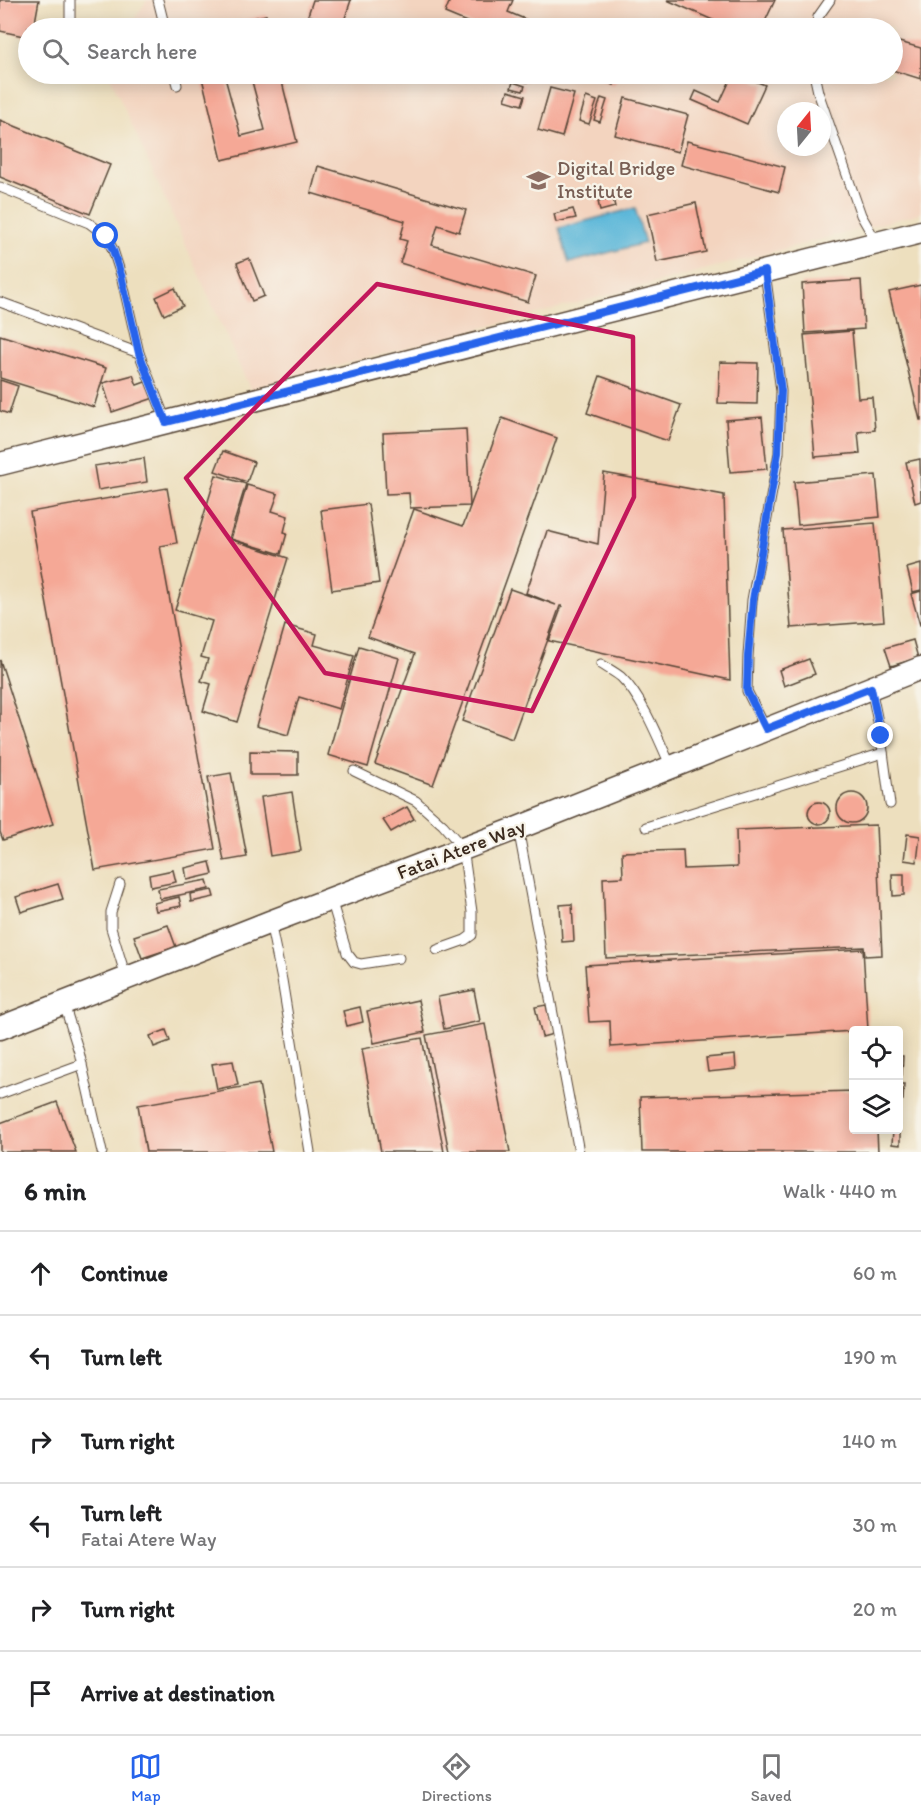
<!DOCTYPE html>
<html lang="en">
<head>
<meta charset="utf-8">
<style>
	body { margin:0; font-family:Itim,sans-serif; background:#f6f6f6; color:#202124 }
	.controls { position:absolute; right:18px; bottom:18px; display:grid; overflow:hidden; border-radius:6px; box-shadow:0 3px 15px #0003 }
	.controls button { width:54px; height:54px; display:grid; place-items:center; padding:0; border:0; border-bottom:2px solid #e0e0e0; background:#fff; color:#202124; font:30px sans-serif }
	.compass { position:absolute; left:777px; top:102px; width:54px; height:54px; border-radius:50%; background:#fff; box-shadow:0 3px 15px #0003; rotate:18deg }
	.stop { position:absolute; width:18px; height:18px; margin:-14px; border:4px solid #2563eb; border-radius:50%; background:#fff }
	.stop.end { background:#2563eb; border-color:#fff; box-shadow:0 2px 6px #0008 }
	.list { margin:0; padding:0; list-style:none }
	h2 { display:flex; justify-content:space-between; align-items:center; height:78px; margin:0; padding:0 24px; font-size:26px }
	h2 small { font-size:20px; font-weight:400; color:#757577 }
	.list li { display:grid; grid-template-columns:39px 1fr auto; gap:18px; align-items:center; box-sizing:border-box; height:84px; padding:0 24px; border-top:2px solid #e0e0e0 }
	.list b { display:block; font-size:22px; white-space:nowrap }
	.list p { margin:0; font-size:20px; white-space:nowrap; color:#757577 }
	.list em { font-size:20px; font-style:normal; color:#757577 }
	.icon { flex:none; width:33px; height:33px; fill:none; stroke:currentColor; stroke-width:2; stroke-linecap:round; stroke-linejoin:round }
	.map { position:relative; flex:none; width:921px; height:1152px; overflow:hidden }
	.search { position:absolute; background:#fff; box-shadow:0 3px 15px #0003; left:18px; right:18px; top:18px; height:66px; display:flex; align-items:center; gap:15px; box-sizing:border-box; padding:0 21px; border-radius:33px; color:#757577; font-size:22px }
	.sheet { height:582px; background:#fff }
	nav { display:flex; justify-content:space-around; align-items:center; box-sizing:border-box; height:84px; border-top:2px solid #e0e0e0; background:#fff; font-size:16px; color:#757577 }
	nav a { display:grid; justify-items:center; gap:3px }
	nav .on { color:#2563eb }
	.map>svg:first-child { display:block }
	.built { fill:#f3d4bf; fill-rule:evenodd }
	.water { fill:#5bb7d9; stroke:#4b707c; stroke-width:1.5 }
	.building { fill:#f5a896 }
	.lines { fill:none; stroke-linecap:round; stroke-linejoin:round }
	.service-casing { stroke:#564536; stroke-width:11 }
	.tertiary-casing { stroke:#564536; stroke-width:25 }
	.service { stroke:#fff; stroke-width:9 }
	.tertiary { stroke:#fff; stroke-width:22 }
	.route { stroke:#2563eb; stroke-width:8 }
	.marked { fill:none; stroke:#c2185b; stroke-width:4.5; stroke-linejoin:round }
	.labels { text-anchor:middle; stroke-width:4.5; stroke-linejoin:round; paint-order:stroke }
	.education-label { font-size:20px; fill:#785e54; stroke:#f7f3e8; text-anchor:start }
	.street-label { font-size:20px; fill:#3b2a1e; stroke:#f7f3e8 }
</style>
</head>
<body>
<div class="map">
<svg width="921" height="1152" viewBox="0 0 921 1152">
	<rect width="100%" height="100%" fill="#f7f3e8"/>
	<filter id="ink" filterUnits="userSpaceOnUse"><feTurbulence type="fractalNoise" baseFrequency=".0167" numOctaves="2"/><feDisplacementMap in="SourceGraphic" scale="12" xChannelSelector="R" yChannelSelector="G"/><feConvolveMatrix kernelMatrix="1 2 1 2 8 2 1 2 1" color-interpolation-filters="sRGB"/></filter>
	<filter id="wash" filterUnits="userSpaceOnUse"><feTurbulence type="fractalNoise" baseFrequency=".008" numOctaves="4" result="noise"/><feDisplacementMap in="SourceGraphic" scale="24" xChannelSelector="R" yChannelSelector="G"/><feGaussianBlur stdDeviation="1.35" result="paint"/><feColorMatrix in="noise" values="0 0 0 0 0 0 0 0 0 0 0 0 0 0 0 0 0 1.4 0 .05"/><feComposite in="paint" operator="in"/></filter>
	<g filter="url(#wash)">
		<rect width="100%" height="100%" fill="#eddfbe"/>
		<path class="built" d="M147 0H921V213L250 389 109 74H892V28H129ZM786 111H822V147H786Z"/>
		<polygon class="water" points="635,208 645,243 569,263 559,228"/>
		<g id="blocks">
			<g class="building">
				<polygon points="0,0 39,0 34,28 28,28 28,37 0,31"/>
				<polygon points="313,0 351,0 343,24 356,28 314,28 317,18 308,15"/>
				<polygon points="450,0 513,0 508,12 546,28 481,28 445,13"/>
				<polygon points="667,0 775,0 762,28 731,28"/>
				<polygon points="266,15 269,28 211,28"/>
				<polygon points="892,40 921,48 921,79 892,70"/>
				<polygon points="201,74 224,74 241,136 265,130 250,74 280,74 297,142 222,160"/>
				<polygon points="418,74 441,74 439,80"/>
				<polygon points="513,74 529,75 527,82 512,78"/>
				<polygon points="587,74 619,74 614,85"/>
				<polygon points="733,74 750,74 748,78 765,85 747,124 692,100 696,91 720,102"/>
				<polygon points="513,82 525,86 523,91 511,88"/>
				<polygon points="550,88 574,94 562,137 538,130"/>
				<polygon points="508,91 525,96 522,105 505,100"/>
				<polygon points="586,97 597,101 589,124 579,121"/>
				<polygon points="601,98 607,100 600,122 594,120"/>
				<polygon points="625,98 688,115 678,152 615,135"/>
				<polygon points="0,120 110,165 90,214 0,177"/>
				<polygon points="687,141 785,167 779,192 681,165"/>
				<polygon points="318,166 466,210 459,232 438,225 432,245 536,276 528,302 400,263 407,241 400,239 405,221 311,193"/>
				<polygon points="613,198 615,207 600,211 598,201"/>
				<polygon points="696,203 706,252 657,262 647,214"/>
				<polygon points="573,209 576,218 556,222 554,214"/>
				<polygon points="249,258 264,296 252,301 237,263"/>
				<polygon points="861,280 864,329 805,333 802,284"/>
				<polygon points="921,285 921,420 920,420 889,292"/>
				<polygon points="175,288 183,306 164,315 156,297"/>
				<polygon points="852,331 858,398 872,397 875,430 858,432 860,453 815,457 804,335"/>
				<polygon points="0,335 106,368 94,407 0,378"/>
				<polygon points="720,362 758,363 757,404 718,403"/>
				<polygon points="133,375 137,385 148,381 154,398 112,412 103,383"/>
				<polygon points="600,376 681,405 668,441 587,413"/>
				<polygon points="0,380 18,386 9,414 0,411"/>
				<polygon points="762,417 767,469 730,472 726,420"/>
				<polygon points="502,418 557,438 433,785 375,764 415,654 368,637 414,509 463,526"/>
				<polygon points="466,429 470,506 410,508 409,493 386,494 383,433"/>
				<polygon points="223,451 254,462 247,482 215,471"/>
				<polygon points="144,458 147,482 98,490 94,466"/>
				<polygon points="920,459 921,501 915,503 906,462"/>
				<polygon points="604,473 724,495 730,680 549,641 562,606 560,606 512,739 462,721 510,589 556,605 526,593 547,531 598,544"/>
				<polygon points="216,475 246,484 229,539 288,558 237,722 203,711 211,684 201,681 208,659 201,657 212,621 175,610"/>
				<polygon points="876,475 880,517 798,525 794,482"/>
				<polygon points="247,485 278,494 272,511 288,516 284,532 287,533 281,554 231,539"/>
				<polygon points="167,488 177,543 160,546 215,849 95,870 30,512"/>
				<polygon points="368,504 379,583 332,590 321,510"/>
				<polygon points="875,523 884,621 791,628 783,530"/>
				<polygon points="921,564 921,590 913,592 907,568"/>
				<polygon points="921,591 921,625 920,625 911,594"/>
				<polygon points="285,625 317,634 314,645 354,656 339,709 299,697 288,735 256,726"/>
				<polygon points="913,640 918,658 891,666 885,648"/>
				<polygon points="359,646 399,658 368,767 328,755"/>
				<polygon points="809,659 815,674 784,686 779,670"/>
				<polygon points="0,660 53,824 3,840 0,832"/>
				<polygon points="250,751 298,752 298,775 250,775"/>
				<polygon points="231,773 247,857 224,861 208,777"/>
				<polygon points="292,792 301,851 270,856 261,797"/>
				<circle cx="852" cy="808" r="15"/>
				<circle cx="819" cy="813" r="11"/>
				<polygon points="407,807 414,819 391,832 383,820"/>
				<polygon points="876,825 882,955 865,956 864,947 606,958 603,878 623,877 622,852 683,850 684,869 737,867 736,830"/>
				<polygon points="907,834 920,836 917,862 904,860"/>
				<polygon points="210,862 213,874 187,880 185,868"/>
				<polygon points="173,870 176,882 151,887 149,875"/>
				<polygon points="892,874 904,874 904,895 893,896"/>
				<polygon points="207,880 209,889 160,899 158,889"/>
				<polygon points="58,884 63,899 21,912 16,897"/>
				<polygon points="212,890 214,897 191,902 190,894"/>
				<polygon points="179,897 181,906 156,911 154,903"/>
				<polygon points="572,904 574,941 562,942 560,905"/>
				<polygon points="168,925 176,947 142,958 134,936"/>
				<polygon points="863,949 868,1030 611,1047 610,1021 589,1022 585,965"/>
				<polygon points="474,990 480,1021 444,1029 438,997"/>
				<polygon points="418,1000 425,1032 374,1043 367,1011"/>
				<polygon points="546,1005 553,1034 542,1037 535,1007"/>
				<polygon points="360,1007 363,1022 347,1026 343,1011"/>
				<polygon points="485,1024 510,1152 449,1152 426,1035"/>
				<polygon points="166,1030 170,1041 154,1047 150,1036"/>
				<polygon points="422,1038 444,1152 381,1152 362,1049"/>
				<polygon points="735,1055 736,1069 708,1072 706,1058"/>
				<polygon points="898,1056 903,1056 902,1075 898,1075"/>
				<polygon points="233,1061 238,1085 217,1089 212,1064"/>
				<polygon points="259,1084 272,1152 146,1152 138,1105"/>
				<polygon points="898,1084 904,1084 903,1100 898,1100"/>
				<polygon points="854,1091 854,1130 877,1130 878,1152 642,1152 640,1097"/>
				<polygon points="57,1102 76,1152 0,1152 0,1123"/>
				<polygon points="893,1130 900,1130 900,1145 892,1144"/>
			</g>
		</g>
	</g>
	<g filter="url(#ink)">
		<use href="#blocks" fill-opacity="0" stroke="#564536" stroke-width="1.5"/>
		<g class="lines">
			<defs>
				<g id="service">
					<polyline points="158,0 165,28"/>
					<polyline points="70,28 70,0"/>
					<polyline points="816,28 818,17 830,0"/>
					<polyline points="174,74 177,85"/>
					<polyline points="814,74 818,92 861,215 877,243"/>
					<polyline points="0,187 89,223 106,236 113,250 121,275 139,353 166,421"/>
					<polyline points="765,272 781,391 779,453 752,600 748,656 747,691 766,729"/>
					<polyline points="0,302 139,353"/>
					<path d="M601 664C607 668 615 672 621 677 642 697 659 740 671 767"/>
					<polyline points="871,688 881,737 890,804"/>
					<polyline points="354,771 416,801 443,825 463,848 472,912 472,935 465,940 437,950"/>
					<polyline points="646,827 883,753"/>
					<polyline points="518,828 579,1152"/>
					<polyline points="120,884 111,912 111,928 126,977"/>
					<polyline points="331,899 347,953 354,962 361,964 399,958"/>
					<polyline points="270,922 282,980 310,1152"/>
					<polyline points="64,1004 79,1052 102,1152"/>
					<polyline points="0,1094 82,1064"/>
				</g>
				<g id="tertiary">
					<polyline points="0,464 921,232"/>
					<polyline points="0,1028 270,922 518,828 921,668"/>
				</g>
			</defs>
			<use href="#service" class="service-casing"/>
			<use href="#tertiary" class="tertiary-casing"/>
			<use href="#service" class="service"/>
			<use href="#tertiary" class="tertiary"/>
		</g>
	</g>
	<g class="lines" filter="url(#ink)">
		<polyline class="route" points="106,236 113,250 121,275 139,353 166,422 765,271 781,391 778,453 753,600 748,656 747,691 766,729 871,688 881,736"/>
	</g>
	<path class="marked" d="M377 284 633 337 634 497 532 711 325 673 186 478Z"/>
	<defs>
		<symbol id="university-bare" viewBox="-9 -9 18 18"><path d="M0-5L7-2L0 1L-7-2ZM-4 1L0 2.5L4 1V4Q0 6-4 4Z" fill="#8d6e63" stroke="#f7f3e8" stroke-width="2.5" paint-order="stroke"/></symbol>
	</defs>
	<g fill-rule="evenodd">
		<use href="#university-bare" x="522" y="164" width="33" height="33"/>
	</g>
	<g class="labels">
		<g class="education-label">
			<text x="557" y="175">Digital Bridge<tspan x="557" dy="23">Institute</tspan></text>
		</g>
		<g class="street-label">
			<text transform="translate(461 849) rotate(-21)" y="7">Fatai Atere Way</text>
		</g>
	</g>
</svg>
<div class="controls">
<button><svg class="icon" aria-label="locate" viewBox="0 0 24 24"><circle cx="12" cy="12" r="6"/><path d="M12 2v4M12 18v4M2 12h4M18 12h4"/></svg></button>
<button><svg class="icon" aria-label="layers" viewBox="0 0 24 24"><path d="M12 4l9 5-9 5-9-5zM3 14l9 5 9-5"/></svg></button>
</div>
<svg class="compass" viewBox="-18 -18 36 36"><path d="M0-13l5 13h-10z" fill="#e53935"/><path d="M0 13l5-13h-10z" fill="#757577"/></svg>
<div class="stop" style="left:106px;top:236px"></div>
<div class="stop end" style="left:881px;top:736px"></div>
<div class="search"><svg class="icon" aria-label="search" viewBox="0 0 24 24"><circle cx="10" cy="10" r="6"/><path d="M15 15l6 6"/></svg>Search here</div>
</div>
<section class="sheet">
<h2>6 min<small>Walk · 440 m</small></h2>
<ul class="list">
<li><svg class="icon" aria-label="ahead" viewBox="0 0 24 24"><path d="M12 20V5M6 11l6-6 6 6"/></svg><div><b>Continue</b></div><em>60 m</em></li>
<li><svg class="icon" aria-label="left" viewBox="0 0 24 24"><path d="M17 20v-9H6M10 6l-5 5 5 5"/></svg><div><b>Turn left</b></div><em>190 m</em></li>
<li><svg class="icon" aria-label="right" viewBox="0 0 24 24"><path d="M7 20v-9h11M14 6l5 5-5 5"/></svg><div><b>Turn right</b></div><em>140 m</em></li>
<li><svg class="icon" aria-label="left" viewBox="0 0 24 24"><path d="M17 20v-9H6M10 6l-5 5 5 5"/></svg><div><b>Turn left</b><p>Fatai Atere Way</p></div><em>30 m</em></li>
<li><svg class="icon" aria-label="right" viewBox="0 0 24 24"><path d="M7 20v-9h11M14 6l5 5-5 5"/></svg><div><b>Turn right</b></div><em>20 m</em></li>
<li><svg class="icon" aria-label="arrive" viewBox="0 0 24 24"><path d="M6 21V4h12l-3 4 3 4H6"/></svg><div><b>Arrive at destination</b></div></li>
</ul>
</section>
<nav>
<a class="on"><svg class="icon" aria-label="map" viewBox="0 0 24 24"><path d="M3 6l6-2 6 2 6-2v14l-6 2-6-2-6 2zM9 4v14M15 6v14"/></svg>Map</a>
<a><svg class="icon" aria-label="directions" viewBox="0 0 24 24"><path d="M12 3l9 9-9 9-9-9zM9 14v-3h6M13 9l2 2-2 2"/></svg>Directions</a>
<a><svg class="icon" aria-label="saved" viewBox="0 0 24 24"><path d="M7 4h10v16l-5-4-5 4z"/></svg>Saved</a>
</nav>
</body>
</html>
